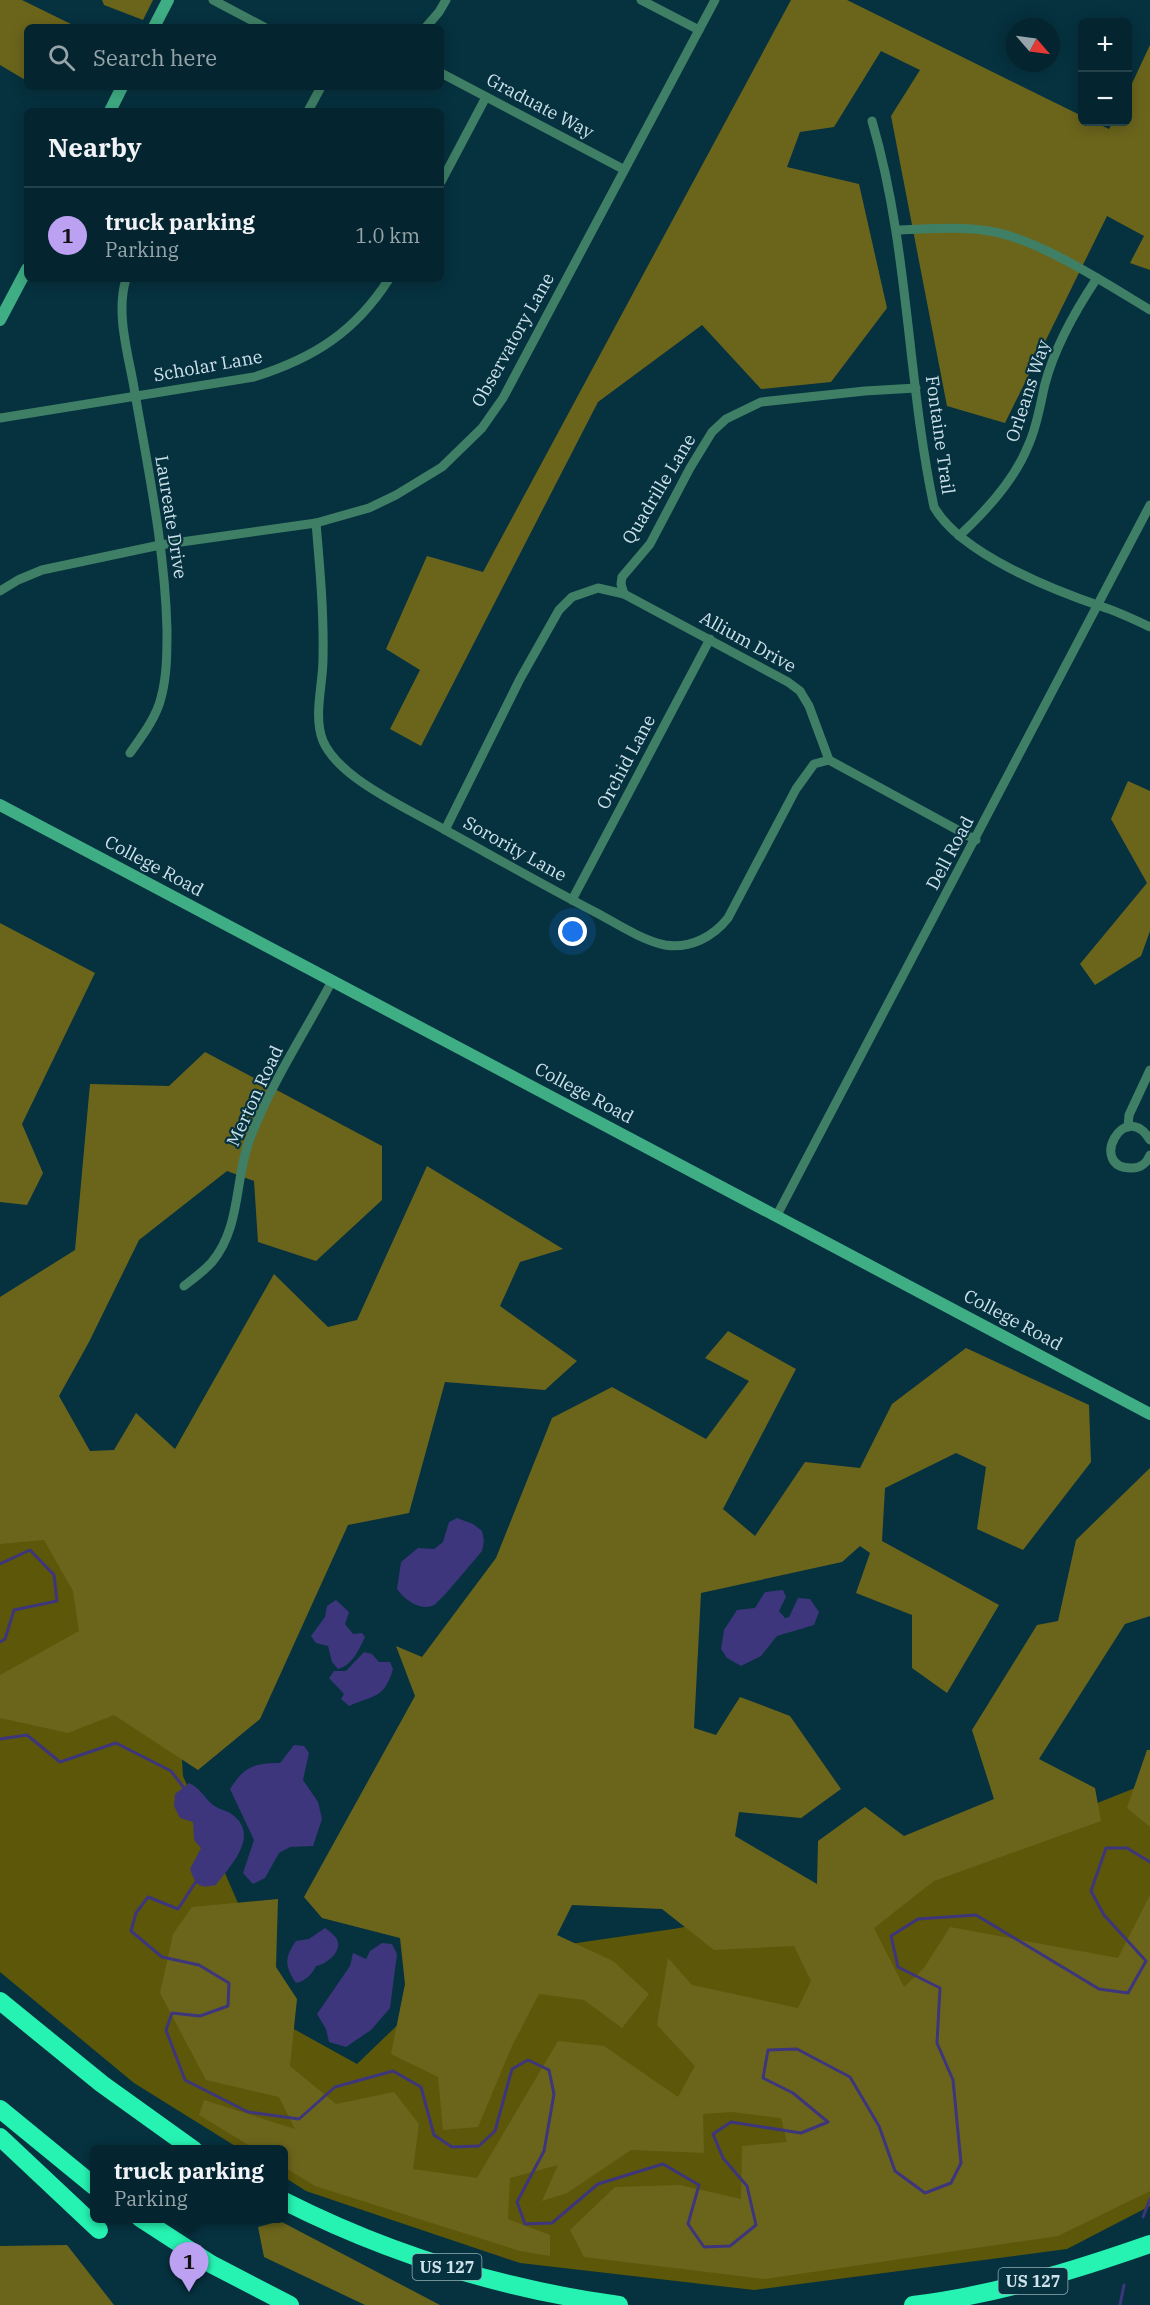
<!DOCTYPE html>
<html lang="en">
<head>
<meta charset="utf-8">
<style>
	body { margin:0; font-family:"IBM Plex Serif",serif; background:#12313b; color:#f1f3f6 }
	.controls { position:absolute; right:18px; top:18px; display:grid; overflow:hidden; border-radius:9px; box-shadow:0 3px 15px #0003 }
	.controls button { width:54px; height:54px; display:grid; place-items:center; padding:0; border:0; border-bottom:2px solid #25424b; background:#04252f; color:#f1f3f6; font:30px sans-serif }
	.compass { position:absolute; left:1006px; top:18px; width:54px; height:54px; border-radius:50%; background:#04252f; box-shadow:0 3px 15px #0003; rotate:118deg }
	.you { position:absolute; left:573px; top:932px; width:21px; height:21px; margin:-15px; border:4px solid #fff; border-radius:50%; background:#1a73e8; box-shadow:0 0 0 9px #1a73e833 }
	.badge { display:grid; place-items:center; width:39px; height:39px; border-radius:50%; background:#bca0f2; color:#111; font-size:20px; font-weight:700 }
	.pin { position:absolute; translate:-50% -50px; filter:drop-shadow(0 2px 3px #0008) }
	.pin::after { content:''; position:absolute; top:32px; width:21px; height:18px; background:inherit; clip-path:polygon(0 0,100% 0,50% 100%) }
	.popup { position:absolute; left:90px; top:2145px; width:198px; height:78px; box-sizing:border-box; display:grid; place-content:center; border-radius:9px; background:#04252f; filter:drop-shadow(0 2px 4px #0005); font-size:20px; white-space:nowrap; color:#97a5aa }
	.popup b { font-size:22px; color:#f1f3f6 }
	.popup::after { content:''; position:absolute; left:50%; top:100%; margin-left:-12px; border:12px solid transparent; border-top-color:#04252f }
	.list { margin:0; padding:0; list-style:none }
	h2 { display:flex; justify-content:space-between; align-items:center; height:78px; margin:0; padding:0 24px; font-size:26px }
	h2 small { font-size:20px; font-weight:400; color:#97a5aa }
	.list li { display:grid; grid-template-columns:39px 1fr auto; gap:18px; align-items:center; box-sizing:border-box; height:96px; padding:0 24px; border-top:2px solid #25424b }
	.list b { display:block; font-size:22px; white-space:nowrap }
	.list p { margin:0; font-size:20px; white-space:nowrap; color:#97a5aa }
	.list em { font-size:20px; font-style:normal; color:#97a5aa }
	.icon { flex:none; width:33px; height:33px; fill:none; stroke:currentColor; stroke-width:2; stroke-linecap:round; stroke-linejoin:round }
	.map { position:relative; flex:none; width:1150px; height:2305px; overflow:hidden }
	.search { position:absolute; background:#04252f; box-shadow:0 3px 15px #0003; left:24px; top:24px; width:420px; height:66px; display:flex; align-items:center; gap:15px; box-sizing:border-box; padding:0 21px; border-radius:9px; color:#97a5aa; font-size:22px }
	.panel { position:absolute; background:#04252f; box-shadow:0 3px 15px #0003; left:24px; top:108px; width:420px; height:174px; border-radius:9px }
	.map>svg:first-child { display:block }
	.green { fill:#5d5709 }
	.forest { fill:#6b651c }
	.water { fill:#3d367c }
	.lines { fill:none; stroke-linecap:round; stroke-linejoin:round }
	.stream { stroke:#3d367c; stroke-width:3 }
	.street { stroke:#3f7f65; stroke-width:9 }
	.secondary { stroke:#3fae84; stroke-width:12 }
	.highway { stroke:#26f3b2; stroke-width:18 }
	.labels { text-anchor:middle; stroke-width:4.5; stroke-linejoin:round; paint-order:stroke }
	.shield { fill:#06313f; stroke:#91adb7; stroke-width:1.5 }
	.shield-label { font-size:16px; font-weight:bold; fill:#cde2eb }
	.street-label { font-size:18px; fill:#cde2eb; stroke:#06313f }
</style>
</head>
<body>
<div class="map">
<svg width="1150" height="2305" viewBox="0 0 1150 2305">
	<rect width="100%" height="100%" fill="#06313f"/>
	<polygon class="green" points="0,1495 55,1534 179,1712 183,1776 292,2028 357,2064 466,1959 673,1929 867,1895 1150,1782 1150,2206 1067,2249 754,2290 520,2263 306,2191 284,2177 284,2150 240,2149 134,2083 0,1972"/>
	<g class="forest">
		<polygon points="0,0 22,0 77,27 27,27 27,81 0,65"/>
		<polygon points="102,0 153,0 143,20 104,5"/>
		<polygon points="791,0 847,0 1082,116 1082,122 1094,122 1109,129 1113,122 1128,122 1128,92 1150,45 1150,270 1130,263 1144,236 1107,216 1005,423 947,406 891,116 920,70 881,51 834,127 800,132 787,167 859,184 887,308 831,382 761,389 702,325 598,402 421,746 390,729 420,670 386,649 427,556 483,572"/>
		<polygon points="1128,781 1150,791 1150,931 1141,956 1095,985 1080,964 1147,883 1111,819"/>
		<polygon points="0,923 95,973 22,1124 43,1173 27,1205 0,1202"/>
		<polygon points="205,1052 382,1146 382,1200 316,1261 258,1242 254,1181 227,1171 139,1240 89,1342 59,1396 90,1451 114,1450 136,1413 175,1449 274,1274 328,1327 357,1320 427,1166 563,1249 520,1262 500,1306 577,1361 545,1390 445,1382 409,1513 348,1525 260,1719 198,1770 114,1715 68,1733 0,1718 0,1675 79,1631 73,1591 44,1540 0,1544 0,1297 75,1250 90,1084 169,1086"/>
		<polygon points="728,1331 796,1369 723,1509 755,1536 805,1462 860,1468 892,1404 966,1348 1089,1405 1091,1462 1023,1550 977,1529 986,1467 956,1453 885,1488 882,1541 999,1605 947,1693 912,1668 912,1615 856,1593 870,1553 860,1546 842,1562 701,1593 694,1728 716,1735 740,1697 790,1716 841,1789 801,1818 739,1812 735,1836 817,1884 818,1841 865,1807 904,1836 994,1799 972,1730 1037,1625 1058,1621 1076,1540 1150,1468 1150,1616 1125,1624 1039,1759 1095,1788 1101,1821 934,1881 874,1928 904,1987 924,1968 950,1927 1118,1958 1150,1895 1150,2191 1058,2236 765,2279 584,2257 570,2230 615,2187 680,2185 741,2199 742,2146 787,2142 781,2118 732,2112 703,2114 704,2153 631,2150 567,2193 542,2201 558,2165 510,2178 508,2219 550,2235 550,2256 520,2251 315,2186 284,2167 284,2150 255,2149 199,2115 204,2100 295,2129 279,2097 206,2080 160,1993 173,1934 192,1907 278,1899 276,1967 297,1999 290,2066 336,2104 394,2092 419,2124 413,2169 477,2178 558,2041 604,2046 678,2097 695,2066 657,2025 668,1958 692,1985 798,2008 811,1981 794,1946 714,1950 662,1909 572,1905 557,1935 613,1961 649,1994 622,2028 584,2000 539,1994 512,2046 478,2127 443,2130 438,2077 391,2054 405,1984 400,1938 322,1918 304,1897 415,1696 396,1646 422,1657 496,1558 552,1418 612,1387 706,1439 749,1381 705,1358"/>
		<polygon points="1147,1750 1150,1750 1150,1827 1127,1808"/>
		<polygon points="280,2221 440,2305 365,2305 264,2257 258,2227"/>
		<polygon points="67,2245 114,2305 0,2305 0,2246"/>
	</g>
	<g class="water">
		<path d="M457 1518 473 1524 482 1531 484 1541 482 1551C474 1560 442 1600 434 1605 420 1612 404 1599 397 1589L401 1562 418 1548 434 1549 443 1542 449 1522Z"/>
		<polygon points="783,1590 786,1597 779,1611 785,1618 789,1617 798,1598 810,1599 819,1612 814,1625 777,1636 761,1656 741,1666 727,1658 721,1649 724,1630 737,1610 755,1608 765,1592"/>
		<path d="M336 1600 349 1612 345 1624 353 1634 362 1633 365 1637C359 1649 353 1665 338 1669L332 1662 328 1646 316 1643 311 1636 325 1617 327 1606Z"/>
		<path d="M364 1652 372 1654 379 1662H390L393 1669C384 1699 374 1695 349 1706L341 1699 344 1694 329 1678 334 1671H346Z"/>
		<path d="M294 1745 304 1746 309 1753 303 1780 318 1802 322 1819 313 1846 290 1847 279 1853 265 1878 253 1884 243 1873 254 1840 230 1789C244 1767 254 1763 280 1763Z"/>
		<path d="M189 1783C200 1788 204 1797 213 1805 218 1809 225 1810 230 1813 262 1834 231 1865 216 1885 198 1889 196 1885 190 1869L201 1848 194 1840 193 1822 180 1818 174 1806 175 1794Z"/>
		<path d="M325 1928C330 1932 337 1936 338 1943 340 1953 325 1965 316 1966 312 1974 306 1981 296 1983 285 1966 284 1958 296 1941L309 1939Z"/>
		<polygon points="382,1943 392,1944 397,1954 390,2008 371,2030 346,2047 329,2042 326,2029 317,2014 350,1966 353,1953 366,1959 370,1951"/>
	</g>
	<g class="lines">
		<g class="stream">
			<polyline points="0,1564 30,1550 54,1575 57,1601 14,1610 5,1639 0,1642"/>
			<polyline points="0,1739 27,1735 60,1762 116,1743 171,1771 184,1788"/>
			<polyline points="197,1880 178,1909 148,1897 136,1913 131,1931 162,1957 199,1965 229,1983 228,2006 200,2016 172,2013 166,2030 185,2080 248,2112 299,2119 335,2087 393,2071 421,2087 434,2135 452,2147 479,2146 495,2131 512,2069 528,2060 549,2070 554,2094 544,2151 517,2202 525,2224 552,2223 598,2184 663,2164 699,2185 688,2224 704,2247 730,2246 756,2225 747,2186 723,2158 713,2134 731,2122 801,2133 828,2122 793,2093 763,2078 768,2050 797,2049 850,2077 879,2126 895,2171 925,2193 951,2183 961,2163 953,2080 937,2043 940,1988 898,1967 891,1936 918,1919 976,1915 1099,1989 1128,1993 1146,1961 1104,1915 1091,1891 1106,1848 1127,1848 1150,1862"/>
			<polyline points="1143,2217 1150,2199"/>
			<polyline points="1120,2305 1124,2285"/>
		</g>
		<g class="street">
			<polyline points="213,0 264,27"/>
			<polyline points="641,0 699,30"/>
			<polyline points="426,27 439,12 446,0"/>
			<polyline points="441,73 623,169"/>
			<polyline points="308,111 321,87"/>
			<path d="M872 121C909 247 907 380 934 507 961 554 1053 590 1103 607 1119 612 1135 620 1150 627"/>
			<polyline points="441,182 486,97"/>
			<path d="M897 230C928 229 959 226 989 231 1037 238 1107 284 1150 310"/>
			<path d="M126 279C116 311 127 350 133 382 147 464 165 547 167 630 167 652 167 676 161 698 156 718 142 736 130 753"/>
			<path d="M0 418 254 377C314 358 355 332 389 279"/>
			<path d="M316 523C320 569 324 614 323 659 323 685 313 716 323 741 329 755 344 769 356 778 384 799 417 814 447 831 496 858 545 886 595 912 616 923 641 940 665 945 690 949 713 937 728 918L796 789 814 764 829 760"/>
			<path d="M959 536C986 511 1014 481 1028 446 1037 427 1040 405 1045 384 1055 346 1075 311 1097 278"/>
			<polyline points="0,591 18,580 42,570 160,545 316,523 369,508 396,495 442,467 482,428 503,398 715,0"/>
			<polyline points="624,594 621,584 622,577 650,544 690,468 712,432 726,419 761,402 865,391 916,388"/>
			<polyline points="445,830 520,679 559,610 572,597 598,588 624,594 788,682 800,691 809,706 829,760 976,840"/>
			<polyline points="572,900 710,639"/>
			<polyline points="1128,1127 1129,1115 1150,1070"/>
			<path d="M1150 1140C1124 1097 1087 1169 1132 1168 1140 1168 1147 1163 1150 1155"/>
			<polyline points="777,1215 1150,505"/>
			<path d="M184 1286C193 1279 204 1271 212 1262 242 1226 234 1177 251 1136 272 1082 305 1032 332 981"/>
		</g>
		<g class="secondary">
			<polyline points="154,27 168,0"/>
			<polyline points="110,111 122,87"/>
			<polyline points="0,320 27,269"/>
			<polyline points="0,805 1150,1414"/>
		</g>
		<g class="highway">
			<polyline points="0,2001 102,2084 194,2150"/>
			<polyline points="0,2109 94,2186"/>
			<polyline points="0,2137 99,2230"/>
			<path d="M284 2201C389 2254 502 2289 619 2305"/>
			<polyline points="140,2218 211,2264 290,2305"/>
			<path d="M913 2305C995 2295 1073 2271 1150 2244"/>
		</g>
	</g>
	<g class="labels">
		<g class="shield">
			<rect x="412.5" y="2254" width="69" height="26" rx="4.5"/>
			<rect x="998.5" y="2268" width="69" height="26" rx="4.5"/>
		</g>
		<g class="shield-label">
			<text x="447" y="2273">US 127</text>
			<text x="1033" y="2287">US 127</text>
		</g>
		<g class="street-label">
			<text transform="translate(540 106) rotate(28)" y="6">Graduate Way</text>
			<text transform="translate(513 340) rotate(-61)" y="6">Observatory Lane</text>
			<text transform="translate(208 366) rotate(-10)" y="6">Scholar Lane</text>
			<text transform="translate(1028 391) rotate(-72)" y="6">Orleans Way</text>
			<text transform="translate(940 435) rotate(82)" y="6">Fontaine Trail</text>
			<text transform="translate(659 489) rotate(-59)" y="6">Quadrille Lane</text>
			<text transform="translate(171 517) rotate(81)" y="6">Laureate Drive</text>
			<text transform="translate(748 642) rotate(29)" y="6">Allium Drive</text>
			<text transform="translate(626 762) rotate(-62)" y="6">Orchid Lane</text>
			<text transform="translate(515 849) rotate(29)" y="6">Sorority Lane</text>
			<text transform="translate(950 853) rotate(-62)" y="6">Dell Road</text>
			<text transform="translate(154 866) rotate(28)" y="6">College Road</text>
			<text transform="translate(584 1093) rotate(28)" y="6">College Road</text>
			<text transform="translate(255 1096) rotate(-65)" y="6">Merton Road</text>
			<text transform="translate(1013 1320) rotate(28)" y="6">College Road</text>
		</g>
	</g>
</svg>
<div class="controls">
<button>+</button>
<button>−</button>
</div>
<svg class="compass" viewBox="-18 -18 36 36"><path d="M0-13l5 13h-10z" fill="#e53935"/><path d="M0 13l5-13h-10z" fill="#97a5aa"/></svg>
<div class="you"></div>
<div class="pin badge" style="left:189px;top:2292px">1</div>
<div class="popup"><b>truck parking</b>Parking</div>
<div class="search"><svg class="icon" aria-label="search" viewBox="0 0 24 24"><circle cx="10" cy="10" r="6"/><path d="M15 15l6 6"/></svg>Search here</div>
<section class="panel">
<h2>Nearby<small></small></h2>
<ul class="list">
<li><span class="badge">1</span><div><b>truck parking</b><p>Parking</p></div><em>1.0 km</em></li>
</ul>
</section>
</div>
</body>
</html>
